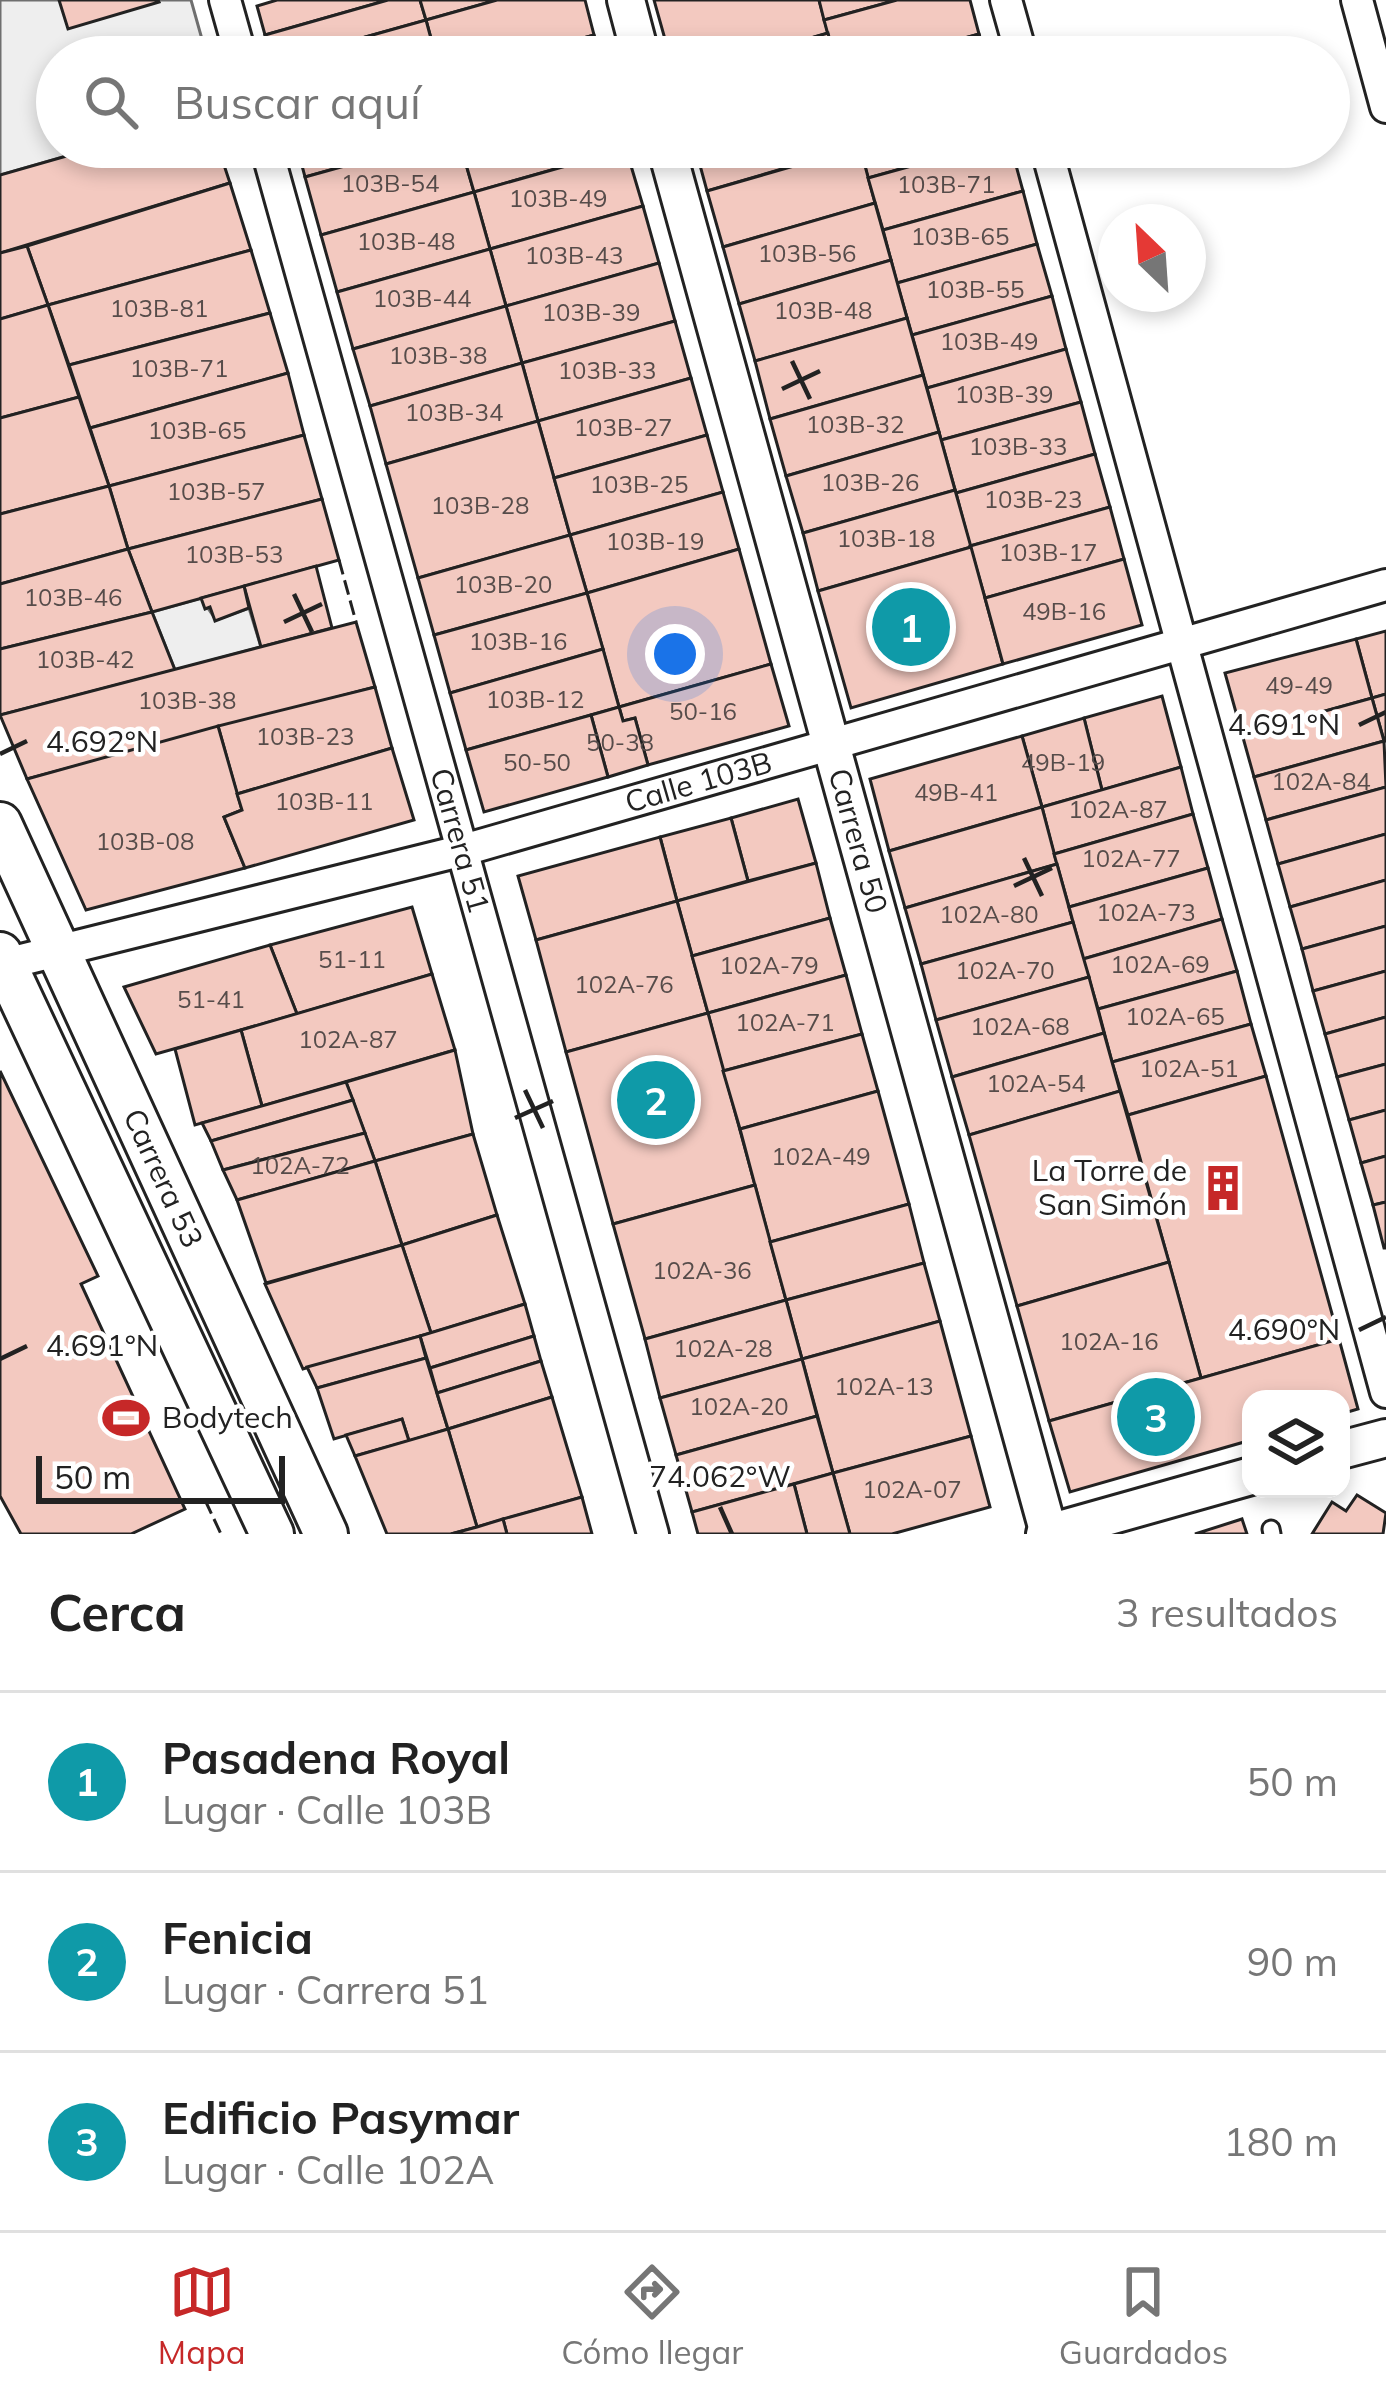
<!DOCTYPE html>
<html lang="es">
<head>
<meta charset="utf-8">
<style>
	body { margin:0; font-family:Mulish,sans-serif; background:#f6f6f6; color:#222 }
	.controls { position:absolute; right:36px; bottom:36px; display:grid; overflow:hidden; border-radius:24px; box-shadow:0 6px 18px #0003 }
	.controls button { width:108px; height:108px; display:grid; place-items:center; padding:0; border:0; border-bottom:3px solid #e0e0e0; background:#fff; color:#222; font:60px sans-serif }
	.compass { position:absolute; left:1098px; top:204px; width:108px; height:108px; border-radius:50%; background:#fff; box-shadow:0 6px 18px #0003; rotate:335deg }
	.scale { position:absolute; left:36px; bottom:30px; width:249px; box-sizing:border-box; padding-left:12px; border:6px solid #222; border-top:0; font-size:33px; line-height:42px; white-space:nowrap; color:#222; -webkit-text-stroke:9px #fff; paint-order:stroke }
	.you { position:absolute; left:675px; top:654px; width:42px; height:42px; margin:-30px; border:9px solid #fff; border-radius:50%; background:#1a73e8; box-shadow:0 0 0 18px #1a73e833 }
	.badge { display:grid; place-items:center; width:78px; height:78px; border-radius:50%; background:#c62828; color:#fff; font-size:39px; font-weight:700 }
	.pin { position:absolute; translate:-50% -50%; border:6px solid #fff; box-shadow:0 3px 12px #0006 }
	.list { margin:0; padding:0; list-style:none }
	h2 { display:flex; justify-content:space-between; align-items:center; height:156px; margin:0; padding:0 48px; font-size:51px }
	h2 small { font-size:39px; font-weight:400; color:#767676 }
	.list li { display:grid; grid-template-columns:78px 1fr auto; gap:36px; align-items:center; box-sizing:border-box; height:180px; padding:0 48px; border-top:3px solid #e0e0e0 }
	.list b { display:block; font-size:45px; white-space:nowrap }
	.list p { margin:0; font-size:39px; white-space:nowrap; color:#767676 }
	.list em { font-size:39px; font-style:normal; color:#767676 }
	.icon { flex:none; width:66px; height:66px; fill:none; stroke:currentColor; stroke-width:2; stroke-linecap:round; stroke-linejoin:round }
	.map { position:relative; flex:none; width:1386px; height:1534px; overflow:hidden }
	.search { position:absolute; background:#fff; box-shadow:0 6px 18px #0003; left:36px; right:36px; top:36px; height:132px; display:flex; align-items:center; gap:30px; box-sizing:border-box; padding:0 42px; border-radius:66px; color:#767676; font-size:45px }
	.sheet { height:696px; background:#fff }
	nav { display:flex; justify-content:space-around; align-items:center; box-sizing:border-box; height:168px; border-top:3px solid #e0e0e0; background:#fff; font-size:33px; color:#767676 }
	nav a { display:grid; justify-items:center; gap:6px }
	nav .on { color:#c62828 }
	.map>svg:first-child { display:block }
	.green { fill:#eee; stroke:#6f6f6f; stroke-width:3 }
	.building { fill:#f3c9c0; stroke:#222; stroke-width:3 }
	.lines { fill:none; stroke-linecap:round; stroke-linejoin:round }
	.service-casing { stroke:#222; stroke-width:21 }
	.minor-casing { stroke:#222; stroke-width:36 }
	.tertiary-casing { stroke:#222; stroke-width:42 }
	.secondary-casing { stroke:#222; stroke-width:48 }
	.service { stroke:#fff; stroke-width:15 }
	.minor { stroke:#fff; stroke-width:30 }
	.tertiary { stroke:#fff; stroke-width:36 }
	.secondary { stroke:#fff; stroke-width:42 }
	.fence { stroke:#222; stroke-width:3; stroke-dasharray:15 6; stroke-linecap:butt }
	.ticks { fill:none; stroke:#222; stroke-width:4.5 }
	.labels { text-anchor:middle; stroke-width:9; stroke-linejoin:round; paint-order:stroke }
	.number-label { font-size:24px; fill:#564c4a }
	.street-label { font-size:30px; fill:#222; stroke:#fff }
	.poi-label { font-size:30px; fill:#222; stroke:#fff; text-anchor:end }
	.ticks-label { font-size:30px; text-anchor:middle; fill:#222; stroke:#fff; stroke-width:9; stroke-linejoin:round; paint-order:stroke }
</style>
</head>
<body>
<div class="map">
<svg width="1386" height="1534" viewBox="0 0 1386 1534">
	<rect width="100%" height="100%" fill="#fff"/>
	<g class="green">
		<polygon points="0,0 191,0 207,57 57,57 57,147 98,147 0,175"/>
		<polygon points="201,598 216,620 249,608 261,647 175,670 152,612"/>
	</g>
	<g class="building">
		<polygon points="59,0 158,0 159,2 68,29"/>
		<polygon points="277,0 388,0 265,35 257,6"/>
		<polygon points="388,0 420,0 426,20 294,57 271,57 265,35"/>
		<polygon points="420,0 497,0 426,20"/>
		<polygon points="497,0 585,0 594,35 514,57 436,57 426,20"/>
		<polygon points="654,0 819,0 828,33 745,57 670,57"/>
		<polygon points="819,0 897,0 824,20"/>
		<polygon points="897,0 970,0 979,34 896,57 834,57 824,20"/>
		<polygon points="426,20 436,57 294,57"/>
		<polygon points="828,33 834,57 745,57"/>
		<polygon points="979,34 986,57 896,57"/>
		<polygon points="594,35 601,57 514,57"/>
		<polygon points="98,147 218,147 230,183 0,253 0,175"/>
		<polygon points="297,147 413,147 305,177"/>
		<polygon points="413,147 461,147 474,192 321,235 305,177"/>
		<polygon points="461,147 626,147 626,149 474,192"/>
		<polygon points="695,147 857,147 707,191"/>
		<polygon points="860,147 980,147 868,178"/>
		<polygon points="860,147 875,203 723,247 707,191"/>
		<polygon points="980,147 1011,147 1023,191 883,230 868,178"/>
		<polygon points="626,149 643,206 490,249 474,192"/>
		<polygon points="230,183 251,250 48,305 27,246"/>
		<polygon points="1023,191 1037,244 897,283 883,230"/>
		<polygon points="474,192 490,249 337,292 321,235"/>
		<polygon points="875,203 891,260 739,304 723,247"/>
		<polygon points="643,206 659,263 506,306 490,249"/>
		<polygon points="1037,244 1052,296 912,335 897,283"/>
		<polygon points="27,246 48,305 0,319 0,253"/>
		<polygon points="490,249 506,306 353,349 337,292"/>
		<polygon points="251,250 270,313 69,365 48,305"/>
		<polygon points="891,260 907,318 755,361 739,304"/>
		<polygon points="659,263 675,321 522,363 506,306"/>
		<polygon points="1052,296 1066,349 927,388 912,335"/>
		<polygon points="48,305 79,397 0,418 0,319"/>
		<polygon points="506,306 522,363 370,406 353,349"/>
		<polygon points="270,313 288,373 90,428 69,365"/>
		<polygon points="907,318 923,375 770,419 755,361"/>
		<polygon points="675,321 691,378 538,421 522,363"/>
		<polygon points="1066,349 1081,402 941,440 927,388"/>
		<polygon points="522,363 538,421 386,464 370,406"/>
		<polygon points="288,373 304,435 109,486 90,428"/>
		<polygon points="923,375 939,432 786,476 770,419"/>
		<polygon points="691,378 707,435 554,478 538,421"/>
		<polygon points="79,397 109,486 0,514 0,418"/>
		<polygon points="1081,402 1095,454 956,493 941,440"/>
		<polygon points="538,421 570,535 418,578 386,464"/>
		<polygon points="939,432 955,490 803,533 786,476"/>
		<polygon points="304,435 322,499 128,549 109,486"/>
		<polygon points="707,435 723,492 570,535 554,478"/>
		<polygon points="1095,454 1110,507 970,546 956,493"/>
		<polygon points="109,486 128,549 0,584 0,514"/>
		<polygon points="955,490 971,547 818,591 803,533"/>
		<polygon points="723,492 739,549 587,593 570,535"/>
		<polygon points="322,499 339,560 152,612 128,549"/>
		<polygon points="1110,507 1124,559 985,598 970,546"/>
		<polygon points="570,535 587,593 434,635 418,578"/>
		<polygon points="971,547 1003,664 851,708 818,591"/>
		<polygon points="128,549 152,612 0,649 0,584"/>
		<polygon points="739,549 771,664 619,707 587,593"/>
		<polygon points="1124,559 1142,625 1003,664 985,598"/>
		<polygon points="316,566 332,628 261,647 244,586"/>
		<polygon points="244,586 249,608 215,621 210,607 205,609 201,598"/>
		<polygon points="587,593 603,649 450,693 434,635"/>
		<polygon points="152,612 175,670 0,715 0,649"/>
		<polygon points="356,622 375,687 27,779 0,715"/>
		<polygon points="1386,631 1386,694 1372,698 1356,639"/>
		<polygon points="1356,639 1372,698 1242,734 1225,673"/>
		<polygon points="603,649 619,707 466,750 450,693"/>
		<polygon points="771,664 789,726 648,765 635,718 623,721 619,707"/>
		<polygon points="375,687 392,748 237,794 218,726"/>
		<polygon points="1386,694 1386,741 1384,741 1372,698"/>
		<polygon points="1162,696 1181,767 1102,790 1084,718"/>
		<polygon points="1372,698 1384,741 1254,777 1242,734"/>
		<polygon points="619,707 623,721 635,718 648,765 608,777 591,715"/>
		<polygon points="591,715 608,777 484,812 466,750"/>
		<polygon points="1084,718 1102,790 1042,807 1022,736"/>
		<polygon points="218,726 242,810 224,817 245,868 86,910 27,779"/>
		<polygon points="1022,736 1042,807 889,851 870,779"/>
		<polygon points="1384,741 1386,787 1266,820 1254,777"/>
		<polygon points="392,748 414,820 245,868 224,817 242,810 237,794"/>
		<polygon points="1181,767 1193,814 1054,854 1042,807"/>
		<polygon points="1386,787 1386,834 1278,864 1266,820"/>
		<polygon points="798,799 816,863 748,881 731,818"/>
		<polygon points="1042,807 1057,864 905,908 889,851"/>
		<polygon points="1193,814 1208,868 1069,907 1054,854"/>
		<polygon points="731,818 748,881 677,901 660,837"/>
		<polygon points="1386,834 1386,880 1290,907 1278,864"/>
		<polygon points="660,837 677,901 536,940 518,876"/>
		<polygon points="816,863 830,918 692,956 677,901"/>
		<polygon points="1057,864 1073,922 921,964 905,908"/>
		<polygon points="1208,868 1222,919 1083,959 1069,907"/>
		<polygon points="1386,880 1386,926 1302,949 1290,907"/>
		<polygon points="677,901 708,1013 566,1052 536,940"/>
		<polygon points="412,907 432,974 297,1014 270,945"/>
		<polygon points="830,918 846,975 708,1013 692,956"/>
		<polygon points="1222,919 1237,971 1098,1009 1083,959"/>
		<polygon points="1073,922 1089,977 936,1020 921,964"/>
		<polygon points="1386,926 1386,971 1313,991 1302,949"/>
		<polygon points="270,945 297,1014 156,1054 124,987"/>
		<polygon points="1237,971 1251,1024 1112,1062 1098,1009"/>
		<polygon points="1386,971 1386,1017 1325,1034 1313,991"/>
		<polygon points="432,974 455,1050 262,1106 241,1030"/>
		<polygon points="846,975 862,1034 723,1071 708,1013"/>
		<polygon points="1089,977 1104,1033 952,1077 936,1020"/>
		<polygon points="708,1013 755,1185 613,1224 566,1052"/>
		<polygon points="1386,1017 1386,1064 1337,1077 1325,1034"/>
		<polygon points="1251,1024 1266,1076 1128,1115 1112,1062"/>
		<polygon points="241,1030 262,1106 195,1125 175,1049"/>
		<polygon points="1104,1033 1120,1091 969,1135 952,1077"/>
		<polygon points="862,1034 878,1091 740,1129 723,1071"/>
		<polygon points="455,1050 473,1134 375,1161 346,1082"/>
		<polygon points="1386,1064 1386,1110 1349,1120 1337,1077"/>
		<polygon points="0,1071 98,1276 81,1284 185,1509 131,1534 21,1534 0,1496"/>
		<polygon points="1266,1076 1339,1339 1201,1378 1128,1115"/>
		<polygon points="346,1082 353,1100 211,1141 202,1123"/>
		<polygon points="878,1091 909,1204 770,1242 740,1129"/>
		<polygon points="1120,1091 1169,1262 1017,1306 969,1135"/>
		<polygon points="353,1100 365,1133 223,1170 211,1141"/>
		<polygon points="1386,1110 1386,1156 1361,1163 1349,1120"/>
		<polygon points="365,1133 375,1161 237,1200 223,1170"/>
		<polygon points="473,1134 497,1215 402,1245 375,1161"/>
		<polygon points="1386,1156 1386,1202 1373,1205 1361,1163"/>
		<polygon points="375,1161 402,1245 266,1283 237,1200"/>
		<polygon points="755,1185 786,1300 645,1339 613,1224"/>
		<polygon points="1386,1202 1386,1248 1384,1248 1373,1205"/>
		<polygon points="909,1204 924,1263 786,1300 770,1242"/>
		<polygon points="497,1215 525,1304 431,1333 402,1245"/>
		<polygon points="402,1245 431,1333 303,1369 265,1284"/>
		<polygon points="1169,1262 1201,1378 1049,1421 1017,1306"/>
		<polygon points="924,1263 940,1321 802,1359 786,1300"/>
		<polygon points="786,1300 802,1359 660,1398 645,1339"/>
		<polygon points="525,1304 534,1336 430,1368 420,1336"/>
		<polygon points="940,1321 971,1436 833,1473 802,1359"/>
		<polygon points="420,1336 426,1358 317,1388 307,1367"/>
		<polygon points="534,1336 541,1361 437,1393 430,1368"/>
		<polygon points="1339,1339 1358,1409 1341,1414 1341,1399 1251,1399 1251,1440 1070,1492 1049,1421"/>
		<polygon points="426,1358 448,1429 409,1441 402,1419 334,1439 317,1388"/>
		<polygon points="802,1359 817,1416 676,1455 660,1398"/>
		<polygon points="541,1361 552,1397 448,1429 437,1393"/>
		<polygon points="552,1397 582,1497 477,1527 448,1429"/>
		<polygon points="817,1416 833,1473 692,1512 676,1455"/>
		<polygon points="402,1419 409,1441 355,1456 346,1435"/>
		<polygon points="448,1429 477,1527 451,1534 387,1534 355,1456"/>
		<polygon points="971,1436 990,1507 892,1534 850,1534 833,1473"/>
		<polygon points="833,1473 850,1534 807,1534 794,1484"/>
		<polygon points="794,1484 807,1534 698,1534 692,1512"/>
		<polygon points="1357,1495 1386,1513 1383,1534 1312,1534 1332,1502 1346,1511"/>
		<polygon points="582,1497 592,1534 507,1534 503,1519"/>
		<polygon points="503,1519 507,1534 451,1534 477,1527"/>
		<polygon points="1242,1519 1247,1534 1195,1534"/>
	</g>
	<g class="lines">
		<defs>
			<polyline id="service" points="1271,1529 1272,1534"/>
			<g id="minor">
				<polyline points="225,0 241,57"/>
				<polyline points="1006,0 1022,57"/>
				<polyline points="1357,0 1386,107"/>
				<path id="s1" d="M266 147 653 1534"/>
				<polyline points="1046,147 1386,1392"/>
				<path id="s2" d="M5 964 460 851 1386 585"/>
			</g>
			<g id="tertiary">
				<polyline points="626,0 641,57"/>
				<path id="s3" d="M666 147 1049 1534"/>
				<polyline points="1341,1450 1386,1438"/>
				<polyline points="1045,1534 1251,1476"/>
			</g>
			<g id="secondary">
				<path id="s4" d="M0 824 326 1534"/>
				<polyline points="0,954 272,1534"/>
			</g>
		</defs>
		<use href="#service" class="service-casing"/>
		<use href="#minor" class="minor-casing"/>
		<use href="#tertiary" class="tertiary-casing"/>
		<use href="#secondary" class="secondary-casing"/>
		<use href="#service" class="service"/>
		<use href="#minor" class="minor"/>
		<use href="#tertiary" class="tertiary"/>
		<use href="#secondary" class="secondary"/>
		<g class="fence">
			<polyline points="339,560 356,622"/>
			<polyline points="205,1500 221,1534"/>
		</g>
	</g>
	<path class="ticks" d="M792 361 810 399M782 389 820 371M294 594 312 632M284 622 322 604M1359 725 1386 712M0 754 27 741M1024 858 1042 896M1014 886 1052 868M525 1090 543 1128M515 1118 553 1101M1359 1330 1386 1317M0 1359 27 1346M720 1507 732 1534"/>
	<defs>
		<symbol id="building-bare" viewBox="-9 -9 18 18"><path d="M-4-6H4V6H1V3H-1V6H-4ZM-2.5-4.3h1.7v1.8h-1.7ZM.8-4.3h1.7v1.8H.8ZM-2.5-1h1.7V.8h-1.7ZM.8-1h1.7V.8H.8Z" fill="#c62828" stroke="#fff" stroke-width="2.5" paint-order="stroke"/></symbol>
		<symbol id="stadium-bare" viewBox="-9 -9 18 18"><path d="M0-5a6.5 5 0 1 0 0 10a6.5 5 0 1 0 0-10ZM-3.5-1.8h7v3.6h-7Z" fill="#c62828" stroke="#fff" stroke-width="2.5" paint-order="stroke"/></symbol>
	</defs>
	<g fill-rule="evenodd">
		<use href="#building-bare" x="1190" y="1155" width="66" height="66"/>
		<use href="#stadium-bare" x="93" y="1385" width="66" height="66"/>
	</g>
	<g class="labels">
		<g class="number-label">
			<text x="390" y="192">103B-54</text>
			<text x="946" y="193">103B-71</text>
			<text x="558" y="207">103B-49</text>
			<text x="960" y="245">103B-65</text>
			<text x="406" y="250">103B-48</text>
			<text x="807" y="262">103B-56</text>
			<text x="574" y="264">103B-43</text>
			<text x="975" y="298">103B-55</text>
			<text x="422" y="307">103B-44</text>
			<text x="159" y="317">103B-81</text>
			<text x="823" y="319">103B-48</text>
			<text x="591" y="321">103B-39</text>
			<text x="989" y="350">103B-49</text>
			<text x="438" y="364">103B-38</text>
			<text x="179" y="377">103B-71</text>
			<text x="607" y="379">103B-33</text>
			<text x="1004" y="403">103B-39</text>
			<text x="454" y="421">103B-34</text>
			<text x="855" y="433">103B-32</text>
			<text x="623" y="436">103B-27</text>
			<text x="197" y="439">103B-65</text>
			<text x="1018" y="455">103B-33</text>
			<text x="870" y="491">103B-26</text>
			<text x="639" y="493">103B-25</text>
			<text x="216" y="500">103B-57</text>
			<text x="1033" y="508">103B-23</text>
			<text x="480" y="514">103B-28</text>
			<text x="886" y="547">103B-18</text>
			<text x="655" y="550">103B-19</text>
			<text x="1048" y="561">103B-17</text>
			<text x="234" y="563">103B-53</text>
			<text x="503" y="593">103B-20</text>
			<text x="73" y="606">103B-46</text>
			<text x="1064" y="620">49B-16</text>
			<text x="518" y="650">103B-16</text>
			<text x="85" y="668">103B-42</text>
			<text x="1299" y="694">49-49</text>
			<text x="535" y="708">103B-12</text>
			<text x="187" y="709">103B-38</text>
			<text x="703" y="720">50-16</text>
			<text x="305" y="745">103B-23</text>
			<text x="620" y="751">50-38</text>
			<text x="537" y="771">50-50</text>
			<text x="1063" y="771">49B-19</text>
			<text x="1321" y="790">102A-84</text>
			<text x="956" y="801">49B-41</text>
			<text x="324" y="810">103B-11</text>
			<text x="1118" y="818">102A-87</text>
			<text x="145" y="850">103B-08</text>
			<text x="1131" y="867">102A-77</text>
			<text x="1146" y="921">102A-73</text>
			<text x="989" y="923">102A-80</text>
			<text x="352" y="968">51-11</text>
			<text x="1160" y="973">102A-69</text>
			<text x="769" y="974">102A-79</text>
			<text x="1005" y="979">102A-70</text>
			<text x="624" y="993">102A-76</text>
			<text x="211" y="1008">51-41</text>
			<text x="1175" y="1025">102A-65</text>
			<text x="785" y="1031">102A-71</text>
			<text x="1020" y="1035">102A-68</text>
			<text x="348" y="1048">102A-87</text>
			<text x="1189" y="1077">102A-51</text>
			<text x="1036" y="1092">102A-54</text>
			<text x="821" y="1165">102A-49</text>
			<text x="300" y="1174">102A-72</text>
			<text x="702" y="1279">102A-36</text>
			<text x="1109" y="1350">102A-16</text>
			<text x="723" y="1357">102A-28</text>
			<text x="884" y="1395">102A-13</text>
			<text x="739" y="1415">102A-20</text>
			<text x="912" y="1498">102A-07</text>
		</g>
		<g class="street-label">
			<text dy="10" stroke="none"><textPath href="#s2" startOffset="717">Calle 103B</textPath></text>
			<text dy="10" stroke="none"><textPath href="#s1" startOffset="720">Carrera 51</textPath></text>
			<text dy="10" stroke="none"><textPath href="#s3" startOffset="720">Carrera 50</textPath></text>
			<text dy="10" stroke="none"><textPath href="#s4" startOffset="390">Carrera 53</textPath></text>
		</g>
		<g class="poi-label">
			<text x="1187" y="1181">La Torre de<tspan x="1187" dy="34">San Simón</tspan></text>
			<text x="162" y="1428" text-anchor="start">Bodytech</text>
		</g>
	</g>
	<g class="ticks-label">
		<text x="1284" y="735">4.691°N</text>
		<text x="102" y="752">4.692°N</text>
		<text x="1284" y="1340">4.690°N</text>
		<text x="102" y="1356">4.691°N</text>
		<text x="720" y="1487">74.062°W</text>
	</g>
</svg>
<div class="controls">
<button><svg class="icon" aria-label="layers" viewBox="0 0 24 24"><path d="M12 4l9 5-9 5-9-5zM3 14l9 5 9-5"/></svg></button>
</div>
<svg class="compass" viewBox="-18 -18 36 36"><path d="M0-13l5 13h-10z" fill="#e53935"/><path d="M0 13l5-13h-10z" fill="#767676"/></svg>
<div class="scale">50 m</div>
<div class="you"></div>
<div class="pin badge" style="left:911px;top:627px;background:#0f9aa8">1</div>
<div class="pin badge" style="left:656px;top:1100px;background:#0f9aa8">2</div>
<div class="pin badge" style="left:1156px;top:1417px;background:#0f9aa8">3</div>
<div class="search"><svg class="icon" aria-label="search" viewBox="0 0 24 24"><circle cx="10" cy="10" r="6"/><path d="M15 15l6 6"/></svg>Buscar aquí</div>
</div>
<section class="sheet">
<h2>Cerca<small>3 resultados</small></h2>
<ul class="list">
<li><span class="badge" style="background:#0f9aa8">1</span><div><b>Pasadena Royal</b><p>Lugar · Calle 103B</p></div><em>50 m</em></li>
<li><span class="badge" style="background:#0f9aa8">2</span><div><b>Fenicia</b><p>Lugar · Carrera 51</p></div><em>90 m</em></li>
<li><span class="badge" style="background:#0f9aa8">3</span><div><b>Edificio Pasymar</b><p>Lugar · Calle 102A</p></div><em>180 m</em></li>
</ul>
</section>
<nav>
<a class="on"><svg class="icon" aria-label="map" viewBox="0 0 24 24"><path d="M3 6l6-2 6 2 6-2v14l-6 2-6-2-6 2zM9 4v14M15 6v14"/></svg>Mapa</a>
<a><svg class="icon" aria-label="directions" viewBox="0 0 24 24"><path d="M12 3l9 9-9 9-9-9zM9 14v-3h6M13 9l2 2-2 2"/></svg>Cómo llegar</a>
<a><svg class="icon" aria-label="saved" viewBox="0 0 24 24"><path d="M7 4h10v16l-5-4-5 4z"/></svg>Guardados</a>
</nav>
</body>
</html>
